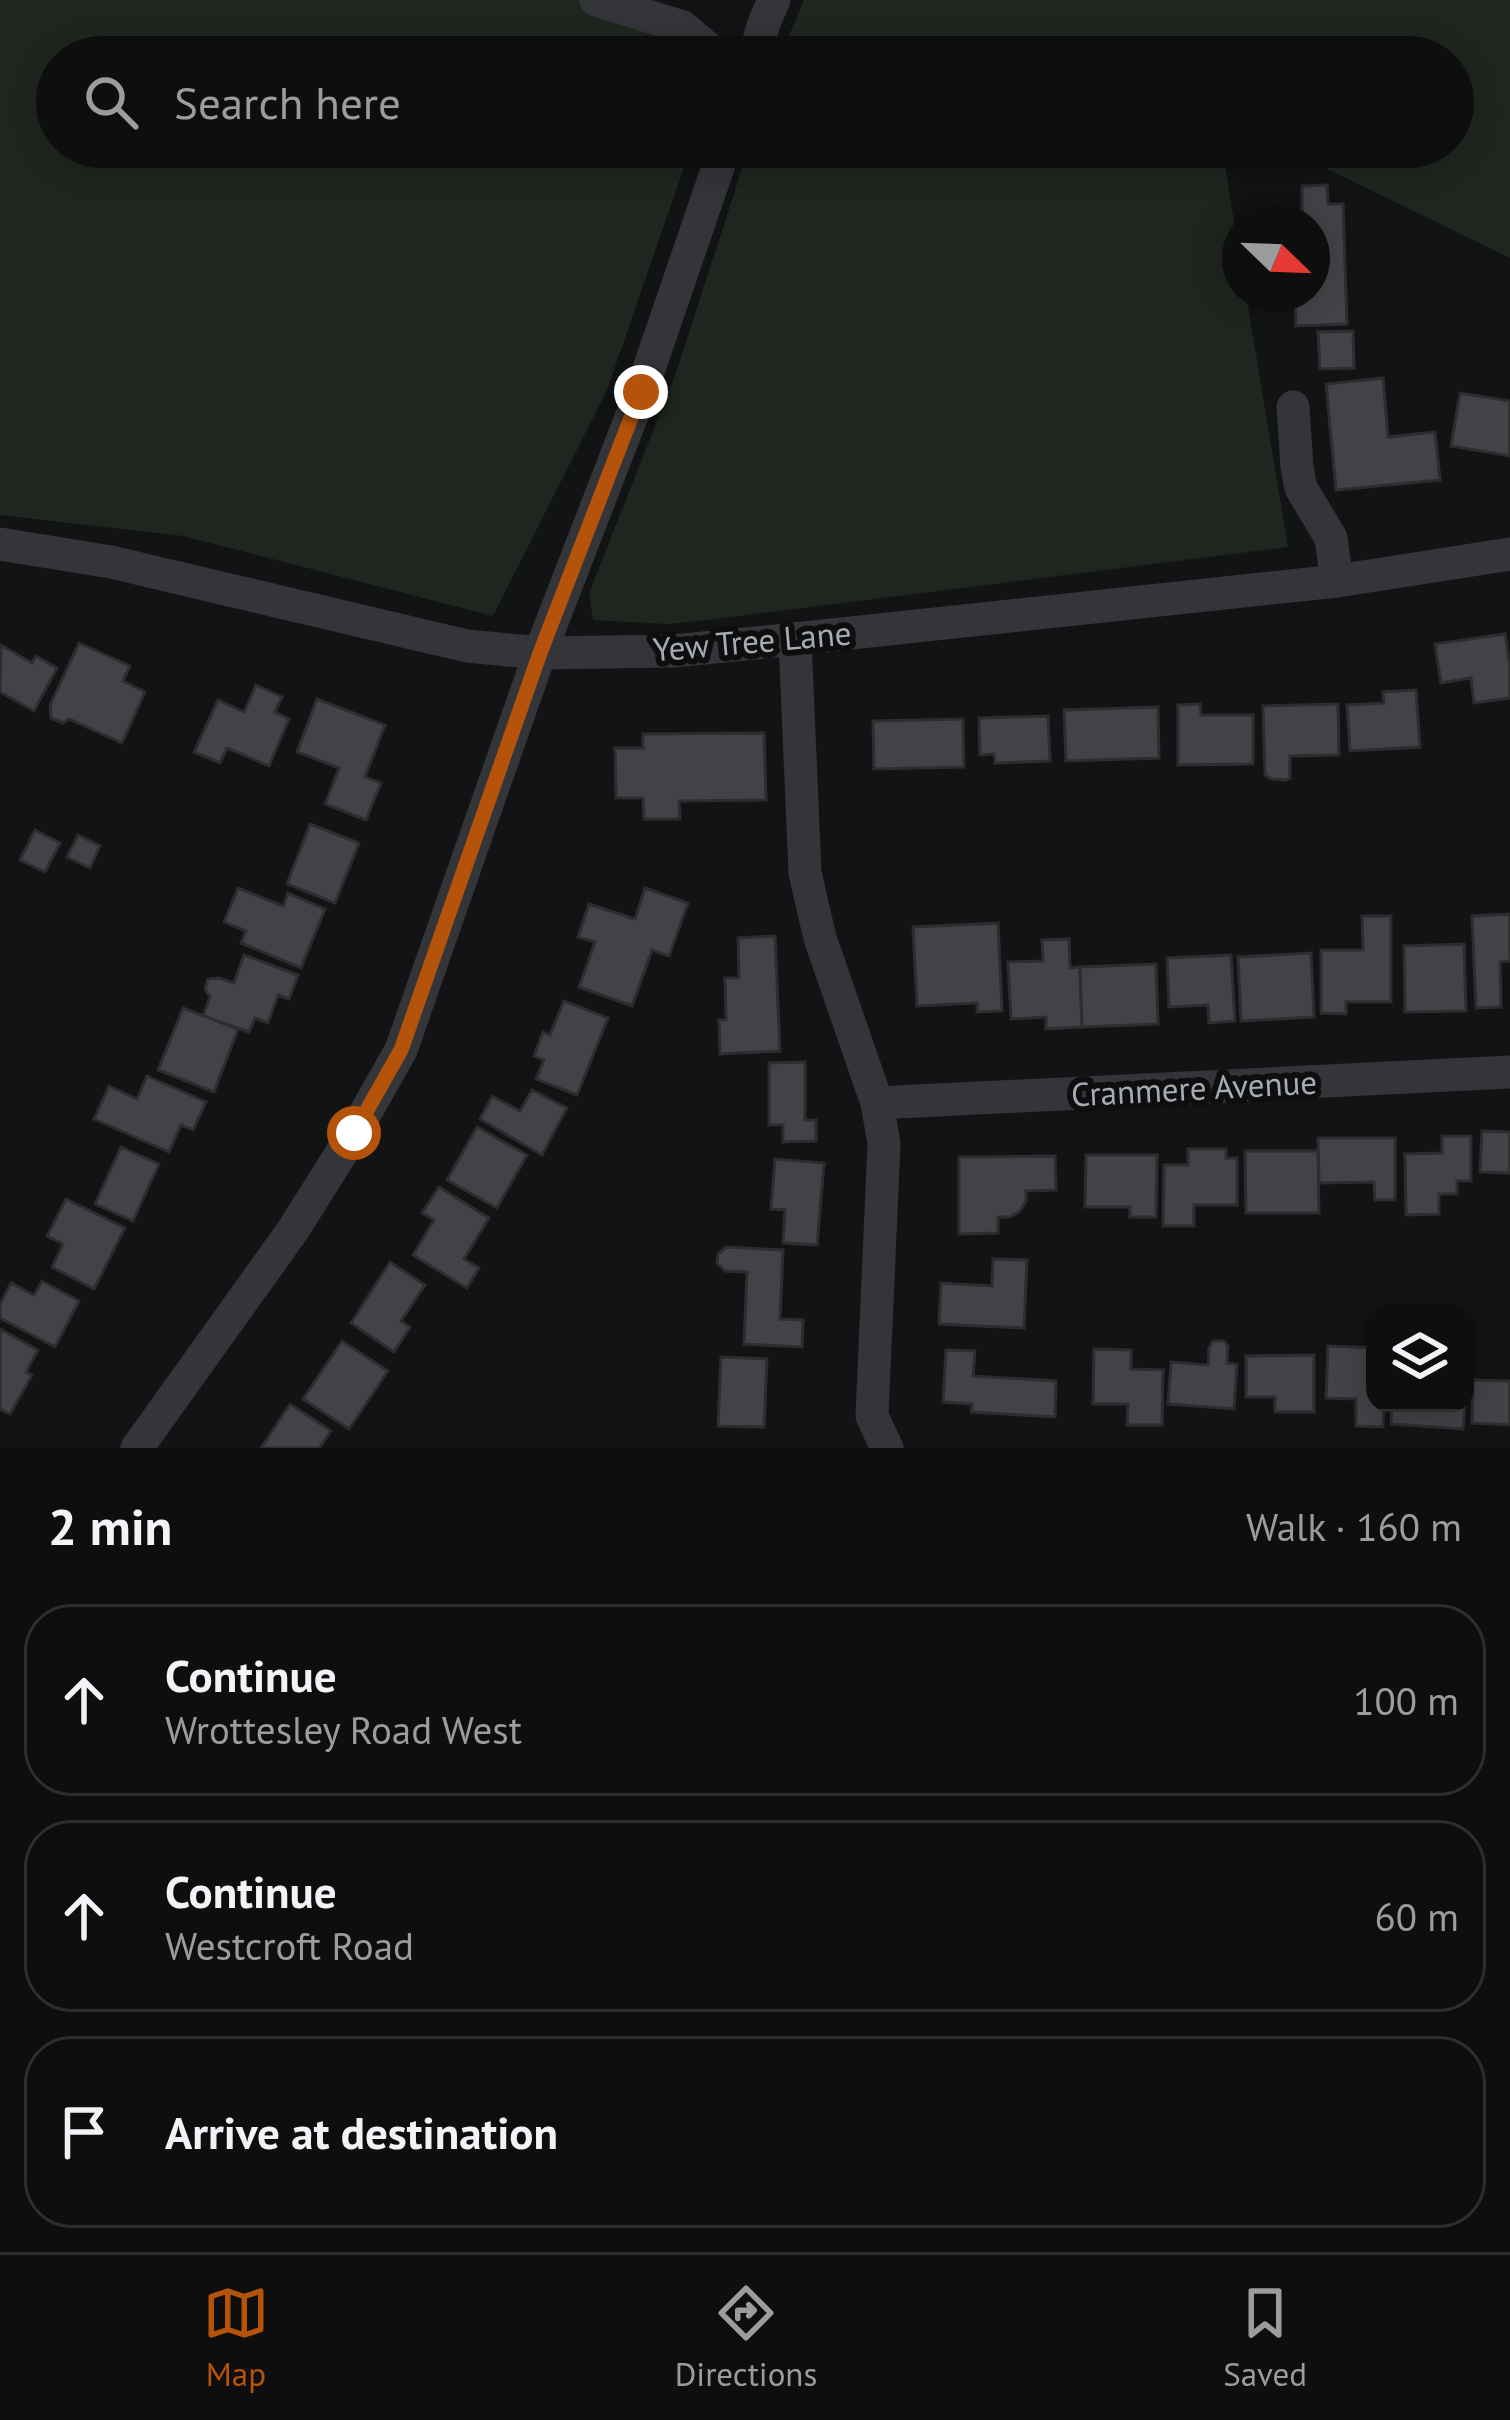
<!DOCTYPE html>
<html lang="en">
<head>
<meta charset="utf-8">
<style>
	body { margin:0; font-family:"PT Sans",sans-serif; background:#171718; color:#f1f3f6 }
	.controls { position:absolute; right:36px; bottom:36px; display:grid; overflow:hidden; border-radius:24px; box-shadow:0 6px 30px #0003 }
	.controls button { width:108px; height:108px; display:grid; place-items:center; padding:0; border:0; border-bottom:3px solid #2e2e2f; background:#0e0e0f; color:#f1f3f6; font:60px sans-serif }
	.compass { position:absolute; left:1222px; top:204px; width:108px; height:108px; border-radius:50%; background:#0e0e0f; box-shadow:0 6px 30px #0003; rotate:113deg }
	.stop { position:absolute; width:36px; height:36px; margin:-27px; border:9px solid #b45309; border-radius:50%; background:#fff }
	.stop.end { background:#b45309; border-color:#fff; box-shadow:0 3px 12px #0008 }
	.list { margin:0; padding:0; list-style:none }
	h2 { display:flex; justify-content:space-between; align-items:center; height:156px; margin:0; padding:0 48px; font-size:51px }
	h2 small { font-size:39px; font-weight:400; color:#9b9c9e }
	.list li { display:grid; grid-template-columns:78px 1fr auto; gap:36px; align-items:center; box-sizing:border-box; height:192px; margin:0 24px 24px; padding:0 24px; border:3px solid #2e2e2f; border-radius:48px }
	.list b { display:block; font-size:45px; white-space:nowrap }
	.list p { margin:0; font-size:39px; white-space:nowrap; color:#9b9c9e }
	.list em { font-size:39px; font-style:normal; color:#9b9c9e }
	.icon { flex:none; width:66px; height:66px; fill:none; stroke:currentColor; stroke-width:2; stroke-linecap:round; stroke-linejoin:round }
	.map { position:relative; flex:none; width:1510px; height:1448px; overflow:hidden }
	.search { position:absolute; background:#0e0e0f; box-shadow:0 6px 30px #0003; left:36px; right:36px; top:36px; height:132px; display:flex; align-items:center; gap:30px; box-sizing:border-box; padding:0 42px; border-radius:66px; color:#9b9c9e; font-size:45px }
	.sheet { height:804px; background:#0e0e0f }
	nav { display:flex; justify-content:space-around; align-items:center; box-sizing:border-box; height:168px; border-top:3px solid #2e2e2f; background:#0e0e0f; font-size:33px; color:#9b9c9e }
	nav a { display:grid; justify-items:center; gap:6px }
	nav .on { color:#b45309 }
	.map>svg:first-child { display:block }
	.green { fill:#1f261f }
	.building { fill:#424347; stroke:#2d2d30; stroke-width:3 }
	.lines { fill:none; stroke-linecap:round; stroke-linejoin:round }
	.minor { stroke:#343539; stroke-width:33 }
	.route { stroke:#b45309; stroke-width:15 }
	.labels { text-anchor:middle; stroke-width:12; stroke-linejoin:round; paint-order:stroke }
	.street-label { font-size:33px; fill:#a5acb4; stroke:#0e0e0f }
</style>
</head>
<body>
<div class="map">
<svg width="1510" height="1448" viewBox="0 0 1510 1448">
	<rect width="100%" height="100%" fill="#121314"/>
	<g class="green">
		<polygon points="0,0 604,0 729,39 722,57 57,57 57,147 691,147 607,390 493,616 183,536 0,515"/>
		<polygon points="804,0 1510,0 1510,258 1282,147 1453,147 1453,57 780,57"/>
		<polygon points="749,147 1222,147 1240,258 1240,294 1246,294 1288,547 707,620 667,624 593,620 589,593 676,373"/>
	</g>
	<g class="building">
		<polygon points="1327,185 1328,204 1343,204 1347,324 1296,326 1295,298 1265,299 1265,294 1312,294 1312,222 1280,222 1280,211 1302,210 1302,186"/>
		<polygon points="1353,331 1354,368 1320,369 1318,332"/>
		<polygon points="1383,378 1388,437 1435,432 1440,480 1336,490 1326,384"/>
		<polygon points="1460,393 1510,401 1510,456 1451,446"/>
		<polygon points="1505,634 1510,667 1510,698 1474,703 1471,678 1441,683 1435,644"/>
		<polygon points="79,643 130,666 123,681 145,692 122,743 69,719 63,723 51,718 50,705"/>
		<polygon points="1,645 32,663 36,656 57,668 34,711 0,692"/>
		<polygon points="256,685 282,697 275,712 289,719 269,766 227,748 220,763 194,752 218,700 244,712"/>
		<polygon points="1416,690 1420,747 1350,751 1347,705 1384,703 1383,692"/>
		<polygon points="317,699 385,725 365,777 381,783 366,820 325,804 339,768 297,752"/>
		<polygon points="1200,704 1201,715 1253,715 1253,764 1178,765 1178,705"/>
		<polygon points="1338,704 1339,755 1290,756 1290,778 1286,780 1271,779 1265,775 1263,706"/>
		<polygon points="1158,707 1159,758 1066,761 1064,710"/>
		<polygon points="1048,716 1050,761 995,763 994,754 980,755 979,718"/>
		<polygon points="963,719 964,767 874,769 873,721"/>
		<polygon points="764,733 766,800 679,801 680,819 644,819 643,798 616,798 615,748 643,748 643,734"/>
		<polygon points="310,824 359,843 335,903 287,884"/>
		<polygon points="35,830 60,843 45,872 20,860"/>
		<polygon points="78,835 100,846 90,868 67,857"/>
		<polygon points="238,888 283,906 288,893 325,909 301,968 241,943 246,931 224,922"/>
		<polygon points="645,888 688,903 669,956 652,950 632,1006 579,987 595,942 578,937 589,904 635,919"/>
		<polygon points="1510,914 1510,961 1500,962 1501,1007 1476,1008 1472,916"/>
		<polygon points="1362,916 1391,916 1391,1002 1346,1002 1346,1014 1321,1013 1321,950 1363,950"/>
		<polygon points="998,923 1002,1011 977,1012 977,1003 917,1006 913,927"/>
		<polygon points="775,936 780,1051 720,1054 719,1020 726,1020 725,978 739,978 738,938"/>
		<polygon points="1069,939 1070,968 1080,967 1082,1027 1046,1029 1046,1017 1011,1019 1008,962 1043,961 1042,940"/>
		<polygon points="1464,944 1466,1011 1405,1012 1404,946"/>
		<polygon points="1311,953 1314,1017 1241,1021 1238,957"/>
		<polygon points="244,955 298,975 289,999 278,995 268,1023 255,1018 249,1032 203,1016 210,997 205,989 208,979 219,978 234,983"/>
		<polygon points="1231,955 1235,1021 1209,1023 1208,1005 1169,1007 1167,958"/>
		<polygon points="1156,964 1158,1024 1082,1027 1080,967"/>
		<polygon points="564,1001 608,1018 577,1095 536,1079 544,1060 534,1056 543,1032 550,1035"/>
		<polygon points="183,1008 238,1029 214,1092 158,1070"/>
		<polygon points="805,1062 805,1120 816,1120 816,1141 783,1142 783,1125 769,1125 769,1063"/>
		<polygon points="147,1076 206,1102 193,1130 181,1125 169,1152 94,1119 109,1086 137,1099"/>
		<polygon points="532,1090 567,1108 542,1155 480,1119 492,1096 520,1111"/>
		<polygon points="477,1127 527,1155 497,1208 447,1180"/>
		<polygon points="1482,1131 1510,1132 1510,1173 1480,1172"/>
		<polygon points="1442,1136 1471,1136 1471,1181 1457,1181 1457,1194 1439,1194 1439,1214 1406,1215 1405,1154 1442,1153"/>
		<polygon points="1318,1138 1395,1138 1395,1200 1375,1200 1374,1182 1319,1183"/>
		<polygon points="121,1147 159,1164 133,1221 95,1204"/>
		<polygon points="1188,1149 1226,1149 1226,1158 1237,1158 1237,1205 1194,1205 1194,1226 1163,1226 1164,1165 1188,1165"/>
		<polygon points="1245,1151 1318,1151 1319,1213 1246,1213"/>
		<polygon points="1086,1155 1157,1155 1156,1217 1130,1217 1130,1207 1085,1207"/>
		<polygon points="1055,1156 1056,1190 1026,1191 1026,1201 1019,1212 1010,1217 998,1217 998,1233 959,1234 959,1157"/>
		<polygon points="775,1159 824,1163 817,1245 783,1243 785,1210 771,1209"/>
		<polygon points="439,1187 489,1218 464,1259 479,1268 467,1288 413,1255 434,1220 422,1213"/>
		<polygon points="66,1199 125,1228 94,1289 52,1267 63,1244 47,1236"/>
		<polygon points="726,1247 783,1250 780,1319 803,1320 802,1347 744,1344 747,1272 725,1271 717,1263 718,1254"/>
		<polygon points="993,1259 1027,1260 1024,1328 939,1324 941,1283 992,1286"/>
		<polygon points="390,1262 425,1285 401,1321 410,1327 394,1352 351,1323"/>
		<polygon points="42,1281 79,1301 55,1347 0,1318 0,1304 11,1283 34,1295"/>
		<polygon points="0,1329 38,1350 26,1372 32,1375 10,1414 0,1409"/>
		<polygon points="342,1341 388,1371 349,1429 303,1399"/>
		<polygon points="1213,1341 1224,1341 1228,1346 1227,1363 1237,1364 1234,1409 1168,1404 1171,1362 1208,1365 1209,1348"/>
		<polygon points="1328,1346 1375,1348 1375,1403 1384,1403 1383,1427 1356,1426 1356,1399 1326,1398"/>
		<polygon points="1094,1349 1131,1350 1131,1369 1163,1370 1162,1425 1127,1425 1128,1404 1093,1404"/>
		<polygon points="946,1350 975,1351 973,1376 1056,1381 1055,1417 971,1412 972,1404 943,1402"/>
		<polygon points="1314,1355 1314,1412 1275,1412 1275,1397 1246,1397 1246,1356"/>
		<polygon points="721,1357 767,1359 764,1427 718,1426"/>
		<polygon points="1465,1379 1467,1379 1463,1429 1391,1424 1392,1403 1465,1403"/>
		<polygon points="1473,1380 1510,1381 1510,1425 1472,1423"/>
		<polygon points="290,1404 331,1431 319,1448 261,1448"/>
	</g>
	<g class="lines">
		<g class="minor">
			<polyline points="596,0 683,27 718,57"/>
			<polyline points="754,57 764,23 774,0"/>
			<polyline points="1293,407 1297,467 1301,488 1331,538 1337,581"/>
			<polyline points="0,544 111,562 467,646 540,653 673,651 795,639 1337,581 1510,554"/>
			<polyline points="795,639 805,873 820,938 877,1103 884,1143 872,1416 887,1448"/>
			<polyline points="877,1103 1510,1072"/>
			<polyline points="137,1448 293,1230 354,1133 401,1050 540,653 641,392 725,147"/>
		</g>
	</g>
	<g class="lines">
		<polyline class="route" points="354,1133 401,1050 540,653 641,392"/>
	</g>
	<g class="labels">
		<g class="street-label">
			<text transform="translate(752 641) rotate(-5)" y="12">Yew Tree Lane</text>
			<text transform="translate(1194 1088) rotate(-3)" y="12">Cranmere Avenue</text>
		</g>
	</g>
</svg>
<div class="controls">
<button><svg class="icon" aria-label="layers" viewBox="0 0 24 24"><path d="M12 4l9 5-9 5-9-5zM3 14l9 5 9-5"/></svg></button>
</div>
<svg class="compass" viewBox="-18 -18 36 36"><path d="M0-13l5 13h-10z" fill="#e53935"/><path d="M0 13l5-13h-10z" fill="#9b9c9e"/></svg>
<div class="stop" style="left:354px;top:1133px"></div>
<div class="stop end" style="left:641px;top:392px"></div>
<div class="search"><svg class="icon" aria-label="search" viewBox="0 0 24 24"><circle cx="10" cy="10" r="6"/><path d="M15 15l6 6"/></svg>Search here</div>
</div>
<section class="sheet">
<h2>2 min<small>Walk · 160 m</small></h2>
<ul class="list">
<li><svg class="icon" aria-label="ahead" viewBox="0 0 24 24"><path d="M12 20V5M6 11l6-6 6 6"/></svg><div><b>Continue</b><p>Wrottesley Road West</p></div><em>100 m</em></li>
<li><svg class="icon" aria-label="ahead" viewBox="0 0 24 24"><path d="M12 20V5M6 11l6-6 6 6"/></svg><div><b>Continue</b><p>Westcroft Road</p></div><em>60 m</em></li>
<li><svg class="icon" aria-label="arrive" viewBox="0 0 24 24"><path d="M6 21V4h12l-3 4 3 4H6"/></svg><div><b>Arrive at destination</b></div></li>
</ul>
</section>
<nav>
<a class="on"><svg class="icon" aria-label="map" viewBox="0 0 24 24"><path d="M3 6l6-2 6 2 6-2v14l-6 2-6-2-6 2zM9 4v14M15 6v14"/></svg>Map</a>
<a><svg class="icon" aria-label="directions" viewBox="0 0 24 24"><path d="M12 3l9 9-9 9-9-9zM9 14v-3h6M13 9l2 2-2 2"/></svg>Directions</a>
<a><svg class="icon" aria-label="saved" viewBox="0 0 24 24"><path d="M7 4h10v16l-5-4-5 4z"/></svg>Saved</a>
</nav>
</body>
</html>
